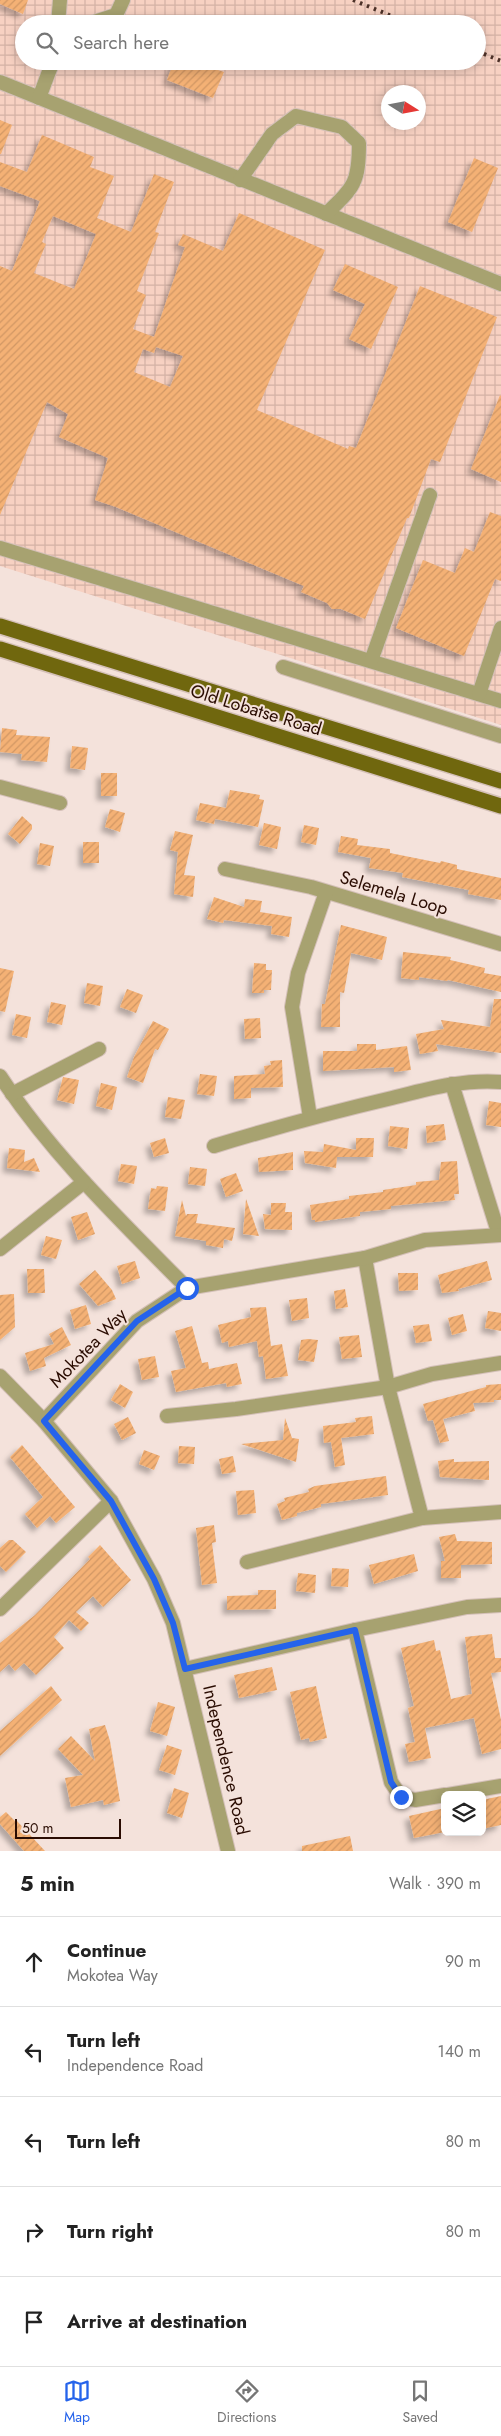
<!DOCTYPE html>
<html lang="en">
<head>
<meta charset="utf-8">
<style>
	body { margin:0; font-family:Jost,sans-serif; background:#f6f6f6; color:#222 }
	.controls { position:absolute; right:15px; bottom:15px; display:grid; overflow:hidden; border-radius:8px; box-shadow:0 2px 12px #0003 }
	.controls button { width:45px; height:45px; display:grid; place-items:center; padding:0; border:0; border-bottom:1px solid #e0e0e0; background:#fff; color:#222; font:25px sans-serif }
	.compass { position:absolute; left:381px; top:85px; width:45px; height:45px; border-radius:50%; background:#fff; box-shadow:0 2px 12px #0003; rotate:101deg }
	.scale { position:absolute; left:15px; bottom:12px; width:106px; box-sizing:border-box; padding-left:5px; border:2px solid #2a0c02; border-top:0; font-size:14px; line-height:18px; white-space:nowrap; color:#2a0c02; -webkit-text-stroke:4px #f4e2db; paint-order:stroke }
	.stop { position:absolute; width:15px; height:15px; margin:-11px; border:4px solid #2563eb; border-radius:50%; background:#fff }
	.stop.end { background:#2563eb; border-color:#fff; box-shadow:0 1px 5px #0008 }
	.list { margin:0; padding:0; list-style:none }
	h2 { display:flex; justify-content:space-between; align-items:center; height:65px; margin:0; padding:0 20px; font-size:21px }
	h2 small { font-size:16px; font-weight:400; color:#767676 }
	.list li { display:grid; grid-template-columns:32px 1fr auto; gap:15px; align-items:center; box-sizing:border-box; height:90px; padding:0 20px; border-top:1px solid #e0e0e0 }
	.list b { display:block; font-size:19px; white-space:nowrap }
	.list p { margin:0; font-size:16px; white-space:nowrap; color:#767676 }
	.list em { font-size:16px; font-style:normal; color:#767676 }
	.icon { flex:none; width:28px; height:28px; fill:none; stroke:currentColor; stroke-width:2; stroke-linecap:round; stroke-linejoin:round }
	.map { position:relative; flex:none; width:501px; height:1851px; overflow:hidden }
	.search { position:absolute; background:#fff; box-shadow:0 2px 12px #0003; left:15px; right:15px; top:15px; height:55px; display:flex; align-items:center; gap:12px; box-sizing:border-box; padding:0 18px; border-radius:28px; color:#767676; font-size:19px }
	.sheet { height:515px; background:#fff }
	nav { display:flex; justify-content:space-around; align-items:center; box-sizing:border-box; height:70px; border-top:1px solid #e0e0e0; background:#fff; font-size:14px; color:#767676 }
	nav a { display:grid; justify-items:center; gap:2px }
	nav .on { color:#2563eb }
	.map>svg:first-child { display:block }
	.industrial { fill:url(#industrial-grid); fill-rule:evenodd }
	.building { fill:url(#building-hatch); fill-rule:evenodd; filter:url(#shadow) }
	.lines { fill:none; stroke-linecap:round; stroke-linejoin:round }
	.minor-casing { stroke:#d4c0b8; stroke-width:16 }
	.major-casing { stroke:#d4c0b8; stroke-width:18 }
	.minor { stroke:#a7a270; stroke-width:14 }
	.major { stroke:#70670e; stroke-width:15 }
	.rail { stroke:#4d3128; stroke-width:4; stroke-dasharray:2.5 5; stroke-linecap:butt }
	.route { stroke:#2563eb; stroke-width:6 }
	.labels { text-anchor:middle; stroke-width:4; stroke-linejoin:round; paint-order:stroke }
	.street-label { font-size:18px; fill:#2a0c02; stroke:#f4e2db }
</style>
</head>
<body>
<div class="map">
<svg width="501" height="1851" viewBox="0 0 501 1851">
	<defs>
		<pattern id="industrial-grid" width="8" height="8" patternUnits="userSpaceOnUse" patternTransform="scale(1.25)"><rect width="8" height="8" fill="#f7d1c2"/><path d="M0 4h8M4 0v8" fill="none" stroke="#d4b2a5"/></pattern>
		<pattern id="building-hatch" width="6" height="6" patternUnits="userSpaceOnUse" patternTransform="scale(1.25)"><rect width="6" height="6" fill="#f4b175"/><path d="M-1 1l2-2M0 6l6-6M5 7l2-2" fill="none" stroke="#d19764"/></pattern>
		<filter id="shadow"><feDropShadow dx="-4.5" dy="4.5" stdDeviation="2.5" flood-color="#0004"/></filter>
	</defs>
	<rect width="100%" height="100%" fill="#f4e2db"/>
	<path class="industrial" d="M0 0H501V725L0 566ZM24 24H477V61H24ZM388 92H418V122H388Z"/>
	<g class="building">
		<polygon points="0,0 28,0 23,14 0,4"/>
		<polygon points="174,61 191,61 224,72 213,98 167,80"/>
		<polygon points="0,120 12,125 1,154 0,154"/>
		<path d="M42 135 94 157 90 167 114 176 97 218 131 232 154 174 174 182 155 232 159 233 137 291 146 295 133 329 154 337 185 247 178 245 183 234 223 251 239 213 325 250 257 410 348 449 349 446 356 448 420 286 497 317 440 462 431 459 409 518H407L365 619 341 609H332L327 603 301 592 304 586 116 507 95 500 108 458 59 437 68 414 47 402 0 515V266L12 271 40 201 0 186V162L27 172ZM53 216 96 234 74 289 34 273 46 244 42 242ZM156 347 183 356 170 387 134 372 143 349 154 353Z"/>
		<polygon points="474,158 498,168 472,232 448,222"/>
		<polygon points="345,264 398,287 371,349 349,339 365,304 333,290"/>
		<polygon points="500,395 501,396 501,482 471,469"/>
		<polygon points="490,512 501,516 501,581 495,579 464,656 396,628 423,560 455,573 465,548 474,552"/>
		<polygon points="2,728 17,730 16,735 50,737 47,762 21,760 22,754 0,752"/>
		<polygon points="72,746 88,748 85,770 70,768"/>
		<rect x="101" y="773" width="16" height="23"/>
		<polygon points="230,790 260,795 259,799 264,800 258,827 215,819 214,824 196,820 200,803 226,808"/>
		<polygon points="110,809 125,813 120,832 105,827"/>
		<polygon points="22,816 32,825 32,829 20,844 8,834"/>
		<polygon points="264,823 281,827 277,849 259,845"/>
		<polygon points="304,825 319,828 316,845 301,842"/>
		<polygon points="175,831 193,835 184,875 195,876 193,897 174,894 178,852 170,850"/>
		<polygon points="341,836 358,839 357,845 390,849 390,853 440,863 441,861 457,865 457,869 501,878 501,900 468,894 469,890 402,877 403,873 369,868 371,858 338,852"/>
		<rect x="83" y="842" width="16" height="21"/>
		<polygon points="40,843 54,846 50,866 37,864"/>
		<polygon points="214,897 244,907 245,899 262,901 260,912 292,917 289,937 271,934 272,926 224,920 223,923 207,919"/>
		<polygon points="341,925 387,937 382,960 351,953 344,993 340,992 340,1027 321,1027 322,1004 325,1004"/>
		<polygon points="403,952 451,957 450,960 485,968 484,973 501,976 501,992 448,980 447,981 419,977 419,980 401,978"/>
		<polygon points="254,963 266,964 266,970 272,970 271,990 264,990 264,993 252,993"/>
		<polygon points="0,968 14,971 5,1012 0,1011"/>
		<polygon points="87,983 103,986 100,1006 84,1003"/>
		<polygon points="127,989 143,995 136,1013 120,1007"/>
		<polygon points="494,999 501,999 501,1053 436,1044 438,1051 420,1054 416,1034 444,1029 441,1020 490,1027"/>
		<polygon points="51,1002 66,1005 62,1025 47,1022"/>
		<polygon points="16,1014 31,1017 27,1038 12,1035"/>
		<polygon points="260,1018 261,1038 245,1039 244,1019"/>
		<polygon points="153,1021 169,1029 158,1050 155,1049 143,1083 127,1077 134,1057"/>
		<polygon points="357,1044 376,1044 376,1050 407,1046 411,1070 394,1072 394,1067 323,1071 323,1051 357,1051"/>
		<polygon points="282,1060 283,1087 251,1088 251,1098 234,1099 234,1076 265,1074 264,1066 271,1065 270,1061"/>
		<polygon points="200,1074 217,1076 214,1096 197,1094"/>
		<polygon points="63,1077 79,1080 74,1104 57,1100"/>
		<polygon points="101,1083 117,1087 112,1110 96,1106"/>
		<polygon points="168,1097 185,1100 181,1119 165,1117"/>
		<polygon points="489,1101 501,1103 501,1127 486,1125"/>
		<polygon points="444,1124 446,1140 427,1143 426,1126"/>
		<polygon points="390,1126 409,1128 407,1149 388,1146"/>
		<polygon points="165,1138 169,1153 154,1157 150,1143"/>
		<polygon points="356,1138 374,1138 373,1157 337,1157 336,1168 305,1163 304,1151 323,1152 324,1144 356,1150"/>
		<polygon points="9,1148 25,1150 24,1162 34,1158 40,1172 7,1168"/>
		<polygon points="293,1152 293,1170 259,1172 258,1158"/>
		<polygon points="457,1161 459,1194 454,1194 455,1200 391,1206 391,1209 360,1212 360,1216 315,1222 315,1220 312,1220 310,1205 349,1199 349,1196 383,1192 383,1190 416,1185 416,1182 439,1180 441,1162"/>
		<polygon points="121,1164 137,1166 134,1184 118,1181"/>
		<polygon points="190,1167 207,1169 205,1186 188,1184"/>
		<polygon points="236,1173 243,1191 226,1197 220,1179"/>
		<polygon points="157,1186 168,1187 165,1211 148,1209 151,1188 156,1189"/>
		<polygon points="246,1199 259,1236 243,1234"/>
		<polygon points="182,1200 186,1216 187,1214 198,1214 196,1223 235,1228 232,1241 224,1239 223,1248 206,1245 206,1241 175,1236"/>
		<polygon points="271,1203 286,1203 285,1212 292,1212 292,1230 265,1229 263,1214 271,1215"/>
		<polygon points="87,1212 95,1234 78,1240 71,1217"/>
		<polygon points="46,1236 62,1240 56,1259 41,1255"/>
		<polygon points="135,1261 140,1278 122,1284 117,1266"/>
		<polygon points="487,1261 492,1280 458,1289 459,1291 442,1293 438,1275"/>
		<polygon points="27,1269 44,1269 45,1293 28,1293"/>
		<polygon points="95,1270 112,1290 116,1299 98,1306 79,1284"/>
		<polygon points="398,1273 418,1273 418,1290 399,1291"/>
		<polygon points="345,1289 348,1307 336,1309 334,1291"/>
		<polygon points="14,1294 15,1327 0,1340 0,1295"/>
		<polygon points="307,1298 309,1318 292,1321 289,1300"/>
		<polygon points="86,1305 91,1324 75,1329 70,1310"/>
		<polygon points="266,1307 271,1346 282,1344 288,1376 266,1379 263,1356 259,1357 257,1341 229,1347 228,1341 222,1343 218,1325 251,1317 250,1308"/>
		<polygon points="488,1311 501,1313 501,1331 485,1328"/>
		<polygon points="463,1314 467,1331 452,1335 448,1318"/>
		<polygon points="429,1324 432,1341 416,1343 413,1326"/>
		<polygon points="192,1326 202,1363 208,1362 209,1369 237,1363 242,1384 227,1387 226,1383 176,1392 171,1371 186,1368 175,1331"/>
		<polygon points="62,1327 71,1345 44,1358 46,1366 30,1371 25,1353 54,1344 49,1334"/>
		<polygon points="359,1335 362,1357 342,1359 339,1337"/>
		<polygon points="308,1339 318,1340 314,1362 298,1360 301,1340"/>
		<polygon points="155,1356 159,1377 142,1380 138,1359"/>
		<polygon points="120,1384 133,1392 125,1408 111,1400"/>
		<polygon points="501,1384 501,1400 494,1400 494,1402 473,1403 475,1411 443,1419 449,1441 440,1443 433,1420 428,1421 423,1404 486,1387 486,1385"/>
		<polygon points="372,1416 374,1434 341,1438 345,1465 335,1467 331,1442 324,1443 323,1426 356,1422 355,1418"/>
		<polygon points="128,1417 136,1433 122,1440 114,1424"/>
		<polygon points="285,1418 292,1438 299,1439 296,1462 241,1444 283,1440"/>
		<polygon points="22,1445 75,1507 56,1523 50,1516 37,1528 25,1514 43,1497 10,1457"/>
		<polygon points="179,1446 195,1447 194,1464 178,1463"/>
		<polygon points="144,1450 160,1456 154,1470 139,1464"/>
		<polygon points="233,1456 236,1472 222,1474 219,1459"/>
		<polygon points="454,1459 454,1462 489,1461 489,1480 440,1477 438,1461"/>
		<polygon points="386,1476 388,1495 321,1504 321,1507 297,1513 297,1516 282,1520 277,1504 285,1501 284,1498 309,1492 308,1489 315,1486"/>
		<polygon points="254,1490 256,1513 238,1515 236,1491"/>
		<polygon points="214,1525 216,1542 212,1543 217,1583 202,1585 196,1528"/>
		<polygon points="455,1534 457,1541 492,1542 492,1564 461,1565 461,1578 441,1578 441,1561 445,1561 439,1537"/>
		<polygon points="9,1540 13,1540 26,1552 6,1572 0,1566 0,1548"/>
		<polygon points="100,1545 131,1580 103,1607 93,1596 76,1612 89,1623 81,1631 69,1620 54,1637 64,1648 36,1675 24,1663 15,1671 9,1664 0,1672 0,1643 35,1615 90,1559 88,1557"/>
		<polygon points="414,1554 418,1571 374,1584 369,1565"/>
		<polygon points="332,1568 349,1569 348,1587 331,1586"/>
		<polygon points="298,1573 316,1575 315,1593 296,1591"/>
		<polygon points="258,1590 276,1590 276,1609 227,1610 227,1596 258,1595"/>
		<polygon points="492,1634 495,1658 501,1658 501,1672 491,1673 501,1720 501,1749 482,1754 474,1718 425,1728 431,1758 409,1762 405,1744 415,1742 408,1708 414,1706 401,1648 434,1640 436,1651 440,1650 451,1699 472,1694 465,1637"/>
		<polygon points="272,1667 277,1690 239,1698 234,1675"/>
		<polygon points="51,1686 62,1700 0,1756 0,1731"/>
		<polygon points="316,1686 327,1738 310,1742 309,1738 301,1740 290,1692"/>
		<polygon points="158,1702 175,1707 167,1736 150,1731"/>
		<polygon points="105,1725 110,1741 120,1801 104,1805 103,1800 71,1807 65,1778 83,1775 58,1749 71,1736 95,1761 89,1729"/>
		<polygon points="167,1745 182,1750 175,1775 159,1770"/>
		<polygon points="174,1788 189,1793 182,1818 167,1813"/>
		<polygon points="501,1796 501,1825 482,1829 482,1800"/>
		<polygon points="445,1808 445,1832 414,1838 409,1816"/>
		<polygon points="6,1812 16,1822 17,1821 45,1851 24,1851 0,1824 0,1817"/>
		<polygon points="350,1836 353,1851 302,1851 302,1846"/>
	</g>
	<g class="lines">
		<defs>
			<g id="minor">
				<polyline points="58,24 60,0"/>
				<polyline points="88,24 116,15 123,0"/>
				<polyline points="0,82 501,284"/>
				<polyline points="39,98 53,61"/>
				<path d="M240 180 272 134 296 116 342 127 359 143C359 183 354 187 326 214"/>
				<polyline points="0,548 501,701"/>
				<polyline points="371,661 430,495"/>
				<polyline points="283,667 501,736"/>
				<polyline points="479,694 501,628"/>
				<polyline points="0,787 60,803"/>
				<polyline points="225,869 311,887 501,944"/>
				<path d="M0 1076C52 1155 121 1221 187 1288"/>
				<polyline points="452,1084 499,1235"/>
				<polyline points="12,1094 99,1049"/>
				<polyline points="310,1117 292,1007 298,973 326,892"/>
				<path d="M214 1146C273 1128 332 1112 392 1098 428 1089 463 1079 501 1082"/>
				<polyline points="0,1249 84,1182"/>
				<polyline points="365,1258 388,1387 422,1518"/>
				<polyline points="0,1376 44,1421 111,1501 154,1579 173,1623 228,1851"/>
				<polyline points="167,1416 236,1409 388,1387 432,1374 501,1363"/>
				<polyline points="44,1421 137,1321 187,1288 365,1258 425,1240 501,1235"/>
				<polyline points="247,1562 422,1518 501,1512"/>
				<polyline points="0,1609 111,1501"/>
				<polyline points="355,1630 391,1782 401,1797 415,1800 445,1795"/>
				<polyline points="185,1669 355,1630 467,1607 501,1605"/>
				<polyline points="448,1795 501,1786"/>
			</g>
			<g id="major">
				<polyline points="0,626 501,781"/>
				<polyline points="0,649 501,806"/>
			</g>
		</defs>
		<use href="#minor" class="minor-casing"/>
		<use href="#major" class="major-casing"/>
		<use href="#minor" class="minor"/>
		<use href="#major" class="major"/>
		<g class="rail">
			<polyline points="353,0 411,24"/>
			<polyline points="477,51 501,61"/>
		</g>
	</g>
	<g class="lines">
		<polyline class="route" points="187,1288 137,1321 44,1421 111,1501 154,1579 173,1623 185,1669 355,1630 391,1782 401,1797"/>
	</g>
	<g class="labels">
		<g class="street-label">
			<text transform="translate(256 710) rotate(17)" y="6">Old Lobatse Road</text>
			<text transform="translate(394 893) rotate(17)" y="6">Selemela Loop</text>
			<text transform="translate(88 1348) rotate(-46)" y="6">Mokotea Way</text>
			<text transform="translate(226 1760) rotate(77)" y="6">Independence Road</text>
		</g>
	</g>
</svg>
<div class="controls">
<button><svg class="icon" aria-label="layers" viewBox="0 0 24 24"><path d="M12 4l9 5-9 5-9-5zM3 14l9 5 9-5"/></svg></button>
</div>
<svg class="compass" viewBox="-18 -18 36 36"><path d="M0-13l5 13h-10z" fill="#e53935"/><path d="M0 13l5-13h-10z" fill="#767676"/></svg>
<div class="scale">50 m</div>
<div class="stop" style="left:187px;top:1288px"></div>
<div class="stop end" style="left:401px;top:1797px"></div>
<div class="search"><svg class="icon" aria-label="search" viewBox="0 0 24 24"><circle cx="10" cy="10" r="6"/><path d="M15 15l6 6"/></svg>Search here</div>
</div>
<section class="sheet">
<h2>5 min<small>Walk · 390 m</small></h2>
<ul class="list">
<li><svg class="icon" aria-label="ahead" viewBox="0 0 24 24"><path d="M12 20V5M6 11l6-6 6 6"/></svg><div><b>Continue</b><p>Mokotea Way</p></div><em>90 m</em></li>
<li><svg class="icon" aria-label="left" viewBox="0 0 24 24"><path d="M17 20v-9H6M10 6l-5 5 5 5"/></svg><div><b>Turn left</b><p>Independence Road</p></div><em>140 m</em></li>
<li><svg class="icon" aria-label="left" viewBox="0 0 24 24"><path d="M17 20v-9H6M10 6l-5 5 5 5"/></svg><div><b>Turn left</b></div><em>80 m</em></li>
<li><svg class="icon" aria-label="right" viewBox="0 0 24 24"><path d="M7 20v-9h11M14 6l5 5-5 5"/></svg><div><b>Turn right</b></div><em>80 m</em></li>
<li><svg class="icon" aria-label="arrive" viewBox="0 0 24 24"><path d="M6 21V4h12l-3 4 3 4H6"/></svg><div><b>Arrive at destination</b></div></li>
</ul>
</section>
<nav>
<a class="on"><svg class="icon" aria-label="map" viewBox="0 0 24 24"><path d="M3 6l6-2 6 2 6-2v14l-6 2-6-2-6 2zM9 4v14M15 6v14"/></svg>Map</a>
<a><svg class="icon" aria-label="directions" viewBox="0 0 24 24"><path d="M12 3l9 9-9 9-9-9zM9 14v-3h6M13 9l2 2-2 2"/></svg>Directions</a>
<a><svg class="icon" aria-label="saved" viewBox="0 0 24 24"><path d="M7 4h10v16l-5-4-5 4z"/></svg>Saved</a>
</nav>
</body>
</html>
